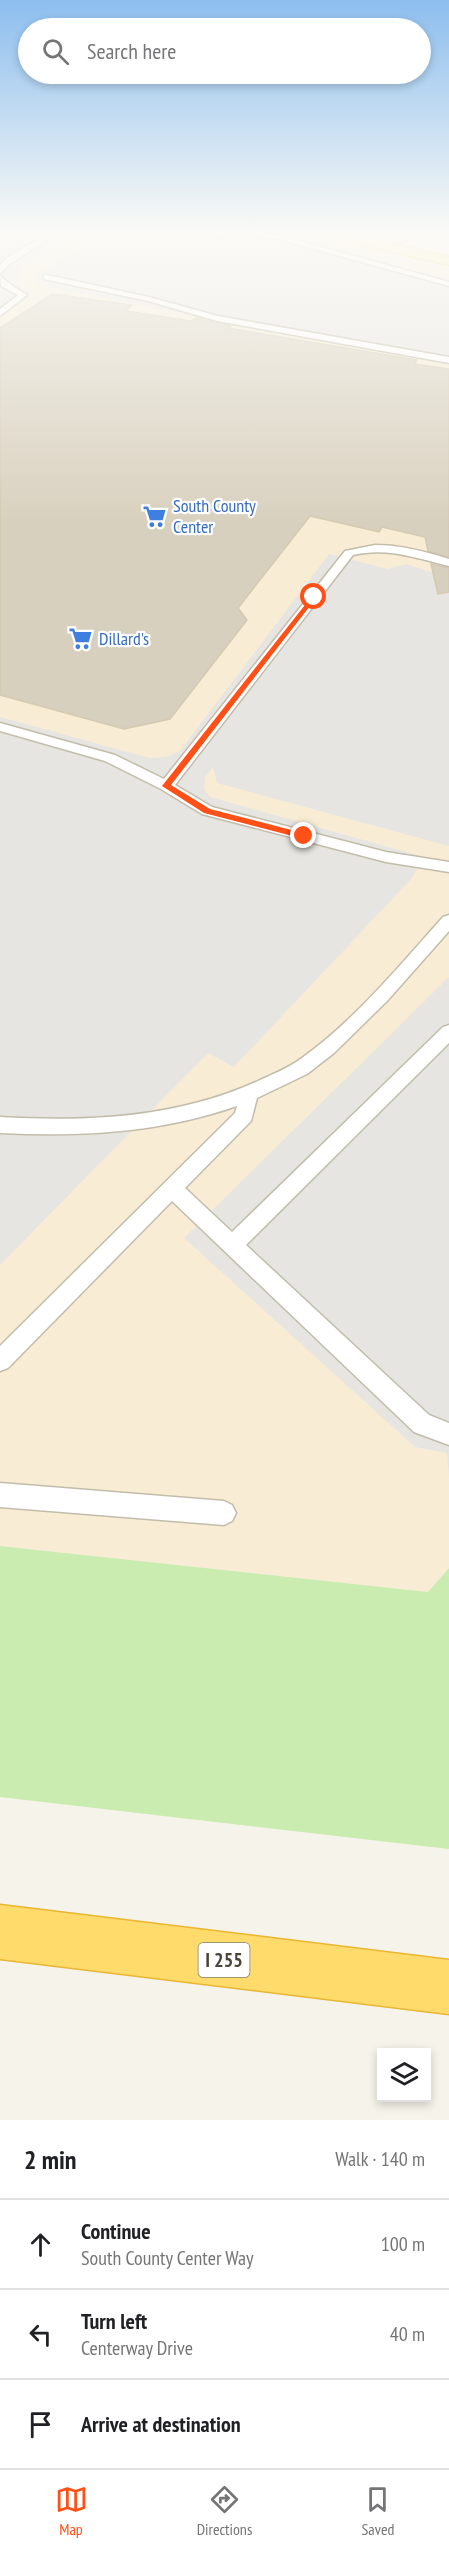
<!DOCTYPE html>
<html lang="en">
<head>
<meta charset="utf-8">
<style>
	body { margin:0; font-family:"PT Sans Narrow",sans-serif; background:#f6f6f6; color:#202124 }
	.controls { position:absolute; right:18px; bottom:18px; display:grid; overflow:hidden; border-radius:0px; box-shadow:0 3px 9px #0003 }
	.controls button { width:54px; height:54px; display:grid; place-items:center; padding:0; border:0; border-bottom:2px solid #e0e0e0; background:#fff; color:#202124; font:30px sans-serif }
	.stop { position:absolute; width:18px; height:18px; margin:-14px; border:4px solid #ff5017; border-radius:50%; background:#fff }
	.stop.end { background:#ff5017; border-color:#fff; box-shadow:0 2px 6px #0008 }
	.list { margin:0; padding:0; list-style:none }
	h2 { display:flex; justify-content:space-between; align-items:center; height:78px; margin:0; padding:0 24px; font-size:26px }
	h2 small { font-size:20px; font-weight:400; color:#757577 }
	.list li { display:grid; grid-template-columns:39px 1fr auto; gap:18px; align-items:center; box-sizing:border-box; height:90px; padding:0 24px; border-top:2px solid #e0e0e0 }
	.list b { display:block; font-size:22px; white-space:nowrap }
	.list p { margin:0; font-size:20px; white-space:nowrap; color:#757577 }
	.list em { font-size:20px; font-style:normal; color:#757577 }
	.icon { flex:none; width:33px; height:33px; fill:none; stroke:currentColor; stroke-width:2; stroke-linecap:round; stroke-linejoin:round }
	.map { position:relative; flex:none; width:449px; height:2120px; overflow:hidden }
	.search { position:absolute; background:#fff; box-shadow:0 3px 9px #0003; left:18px; right:18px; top:18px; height:66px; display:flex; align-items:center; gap:15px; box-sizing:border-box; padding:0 21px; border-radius:33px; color:#757577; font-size:22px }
	.sheet { height:348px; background:#fff }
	nav { display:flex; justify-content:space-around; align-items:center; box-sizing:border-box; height:84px; border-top:2px solid #e0e0e0; background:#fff; font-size:16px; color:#757577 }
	nav a { display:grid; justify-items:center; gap:3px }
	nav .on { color:#ff5017 }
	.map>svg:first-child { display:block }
	.commercial { fill:#f8ecd4 }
	.green { fill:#cbecb0 }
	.parking { fill:#e7e5e1 }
	.building { fill:#d8d0be; stroke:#d4c9b1; stroke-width:1.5 }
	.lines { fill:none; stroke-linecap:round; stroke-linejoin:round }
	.lane-casing { stroke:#c2bcab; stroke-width:3 }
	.street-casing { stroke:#c2bcab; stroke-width:3 }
	.primary-casing { stroke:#eccf61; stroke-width:3 }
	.highway-casing { stroke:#e9b631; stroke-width:3 }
	.lane { fill:#fff; fill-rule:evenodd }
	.street { fill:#fff; fill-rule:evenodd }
	.primary { fill:#ffeb99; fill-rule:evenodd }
	.highway { fill:#ffdb6b; fill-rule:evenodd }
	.route { fill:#ff5017 }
	.labels { text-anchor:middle; stroke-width:4.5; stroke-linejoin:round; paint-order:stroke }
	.far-shop-label { font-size:18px; fill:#366cbe; stroke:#fff; text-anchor:start }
	.shield { fill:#fff; stroke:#807d73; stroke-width:1.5 }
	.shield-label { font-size:20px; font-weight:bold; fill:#4a4537 }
</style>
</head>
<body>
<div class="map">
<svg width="449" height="2120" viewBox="0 0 449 2120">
	<rect width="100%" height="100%" fill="#f6f3ea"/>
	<polygon class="commercial" points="0,229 286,229 449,267 449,1568 428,1592 0,1546"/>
	<polygon class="green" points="0,1546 428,1592 449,1568 449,1849 0,1797"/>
	<g class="parking">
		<polygon points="33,232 69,240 24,265 16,282 33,294 0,317 0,235"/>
		<polygon points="107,233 279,238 449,279 449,362 236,324 38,285 37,274"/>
		<polygon points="329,554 388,569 406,564 449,578 449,846 217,783 213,767 205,777 204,789 210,797 424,857 411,879 234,1067 208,1053 0,1265 0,717 150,758 166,757 180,751"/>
		<polygon points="449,977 449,1476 447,1453 415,1447 184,1238"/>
	</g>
	<g class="building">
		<polygon points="52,294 132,305 126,311 191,321 196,318 204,320 231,326 228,328 417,360 415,364 449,369 449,557 428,551 425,537 382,527 379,532 310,516 238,608 247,620 170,719 124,729 0,695 0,328"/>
		<polygon points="431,564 449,568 449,592 438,594"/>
	</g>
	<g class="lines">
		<defs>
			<g id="lane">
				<polygon points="0,229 9,229 0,232"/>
				<polygon points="121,229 214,231 209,229 231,229 278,235 449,282 449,286 277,239 226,233 223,236 125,231"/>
				<polygon points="409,229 418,229 401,242 395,242 395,238"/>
				<polygon points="40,238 47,240 10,264 0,273 0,266 4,260"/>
				<polygon points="0,275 7,282 27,295 0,316 0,309 18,295 1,286"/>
				<polygon points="47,275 149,297 218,316 449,357 449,363 217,321 148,301 44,279 44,275"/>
				<path d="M375 545C400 545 424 551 449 559V566C416 558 387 547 353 555L175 785 212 807 386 852 449 862V872L386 862 202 814 161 789 105 761 0 731V723L115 755 164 779 345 551Z"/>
				<path d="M449 915V931L388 1000 334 1053 307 1074 257 1098 251 1121 185 1188 232 1232 443 1027 449 1025V1043L246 1245 429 1415 449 1423V1445L414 1432 172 1201 8 1368 0 1371V1346L235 1113 237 1106C159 1133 81 1137 0 1133V1117C88 1122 176 1118 258 1081 273 1074 289 1068 302 1058 356 1019 399 966 443 917Z"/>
				<polygon points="0,1483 224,1501 232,1505 236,1513 232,1521 224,1525 0,1507"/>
			</g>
			<polygon id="street" points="373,229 390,229 365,244 355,244 353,241"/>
			<polygon id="primary" points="303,229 328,229 449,257 449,265 305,232"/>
			<polygon id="highway" points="0,1905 449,1960 449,2014 0,1959"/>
		</defs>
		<use href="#lane" class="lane-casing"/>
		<use href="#street" class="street-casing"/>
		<use href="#primary" class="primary-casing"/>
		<use href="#highway" class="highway-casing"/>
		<use href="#lane" class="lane"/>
		<use href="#street" class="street"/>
		<use href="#primary" class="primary"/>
		<use href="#highway" class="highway"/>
	</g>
	<linearGradient id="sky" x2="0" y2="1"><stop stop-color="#8cbeee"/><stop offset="0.44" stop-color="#fbfaf6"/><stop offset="1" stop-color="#fbfaf6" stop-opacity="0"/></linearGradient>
	<rect width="449" height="526" fill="url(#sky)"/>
	<polygon class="route" points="312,596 317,597 171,785 210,809 307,834 308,836 304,839 204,813 162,786"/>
	<defs>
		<symbol id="supermarket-bare" viewBox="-9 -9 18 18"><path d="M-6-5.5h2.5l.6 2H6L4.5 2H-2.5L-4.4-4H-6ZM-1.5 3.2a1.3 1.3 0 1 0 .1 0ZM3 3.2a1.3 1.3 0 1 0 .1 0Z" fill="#3f7fe0" stroke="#fff" stroke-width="2.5" paint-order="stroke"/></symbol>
	</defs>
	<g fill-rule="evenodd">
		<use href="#supermarket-bare" x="138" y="500" width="33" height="33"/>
		<use href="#supermarket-bare" x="64" y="622" width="33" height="33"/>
	</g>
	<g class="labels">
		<g class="far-shop-label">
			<text x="173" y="512">South County<tspan x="173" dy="21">Center</tspan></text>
			<text x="99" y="645">Dillard's</text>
		</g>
		<rect class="shield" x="198.5" y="1943" width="51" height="34" rx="4.5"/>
		<g class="shield-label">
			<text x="224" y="1967">I 255</text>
		</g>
	</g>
</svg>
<div class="controls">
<button><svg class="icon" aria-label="layers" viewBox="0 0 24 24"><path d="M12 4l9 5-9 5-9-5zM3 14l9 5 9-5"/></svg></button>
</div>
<div class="stop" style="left:314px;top:597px"></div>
<div class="stop end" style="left:304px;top:836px"></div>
<div class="search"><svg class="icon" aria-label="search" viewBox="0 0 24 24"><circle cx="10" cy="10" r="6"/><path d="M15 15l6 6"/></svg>Search here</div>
</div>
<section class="sheet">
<h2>2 min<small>Walk · 140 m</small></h2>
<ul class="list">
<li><svg class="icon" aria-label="ahead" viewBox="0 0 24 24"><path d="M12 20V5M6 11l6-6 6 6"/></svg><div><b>Continue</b><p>South County Center Way</p></div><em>100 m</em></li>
<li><svg class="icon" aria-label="left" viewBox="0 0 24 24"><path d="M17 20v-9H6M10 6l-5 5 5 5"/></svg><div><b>Turn left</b><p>Centerway Drive</p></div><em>40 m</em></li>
<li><svg class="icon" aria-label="arrive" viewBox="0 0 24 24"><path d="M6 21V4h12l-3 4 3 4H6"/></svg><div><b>Arrive at destination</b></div></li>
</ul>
</section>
<nav>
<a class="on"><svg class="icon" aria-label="map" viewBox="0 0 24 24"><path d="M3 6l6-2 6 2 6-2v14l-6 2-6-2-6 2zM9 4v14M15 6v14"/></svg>Map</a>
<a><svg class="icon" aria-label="directions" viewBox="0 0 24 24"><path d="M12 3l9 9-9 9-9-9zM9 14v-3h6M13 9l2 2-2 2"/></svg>Directions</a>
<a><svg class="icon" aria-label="saved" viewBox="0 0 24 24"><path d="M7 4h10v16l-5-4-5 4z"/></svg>Saved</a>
</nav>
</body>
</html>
